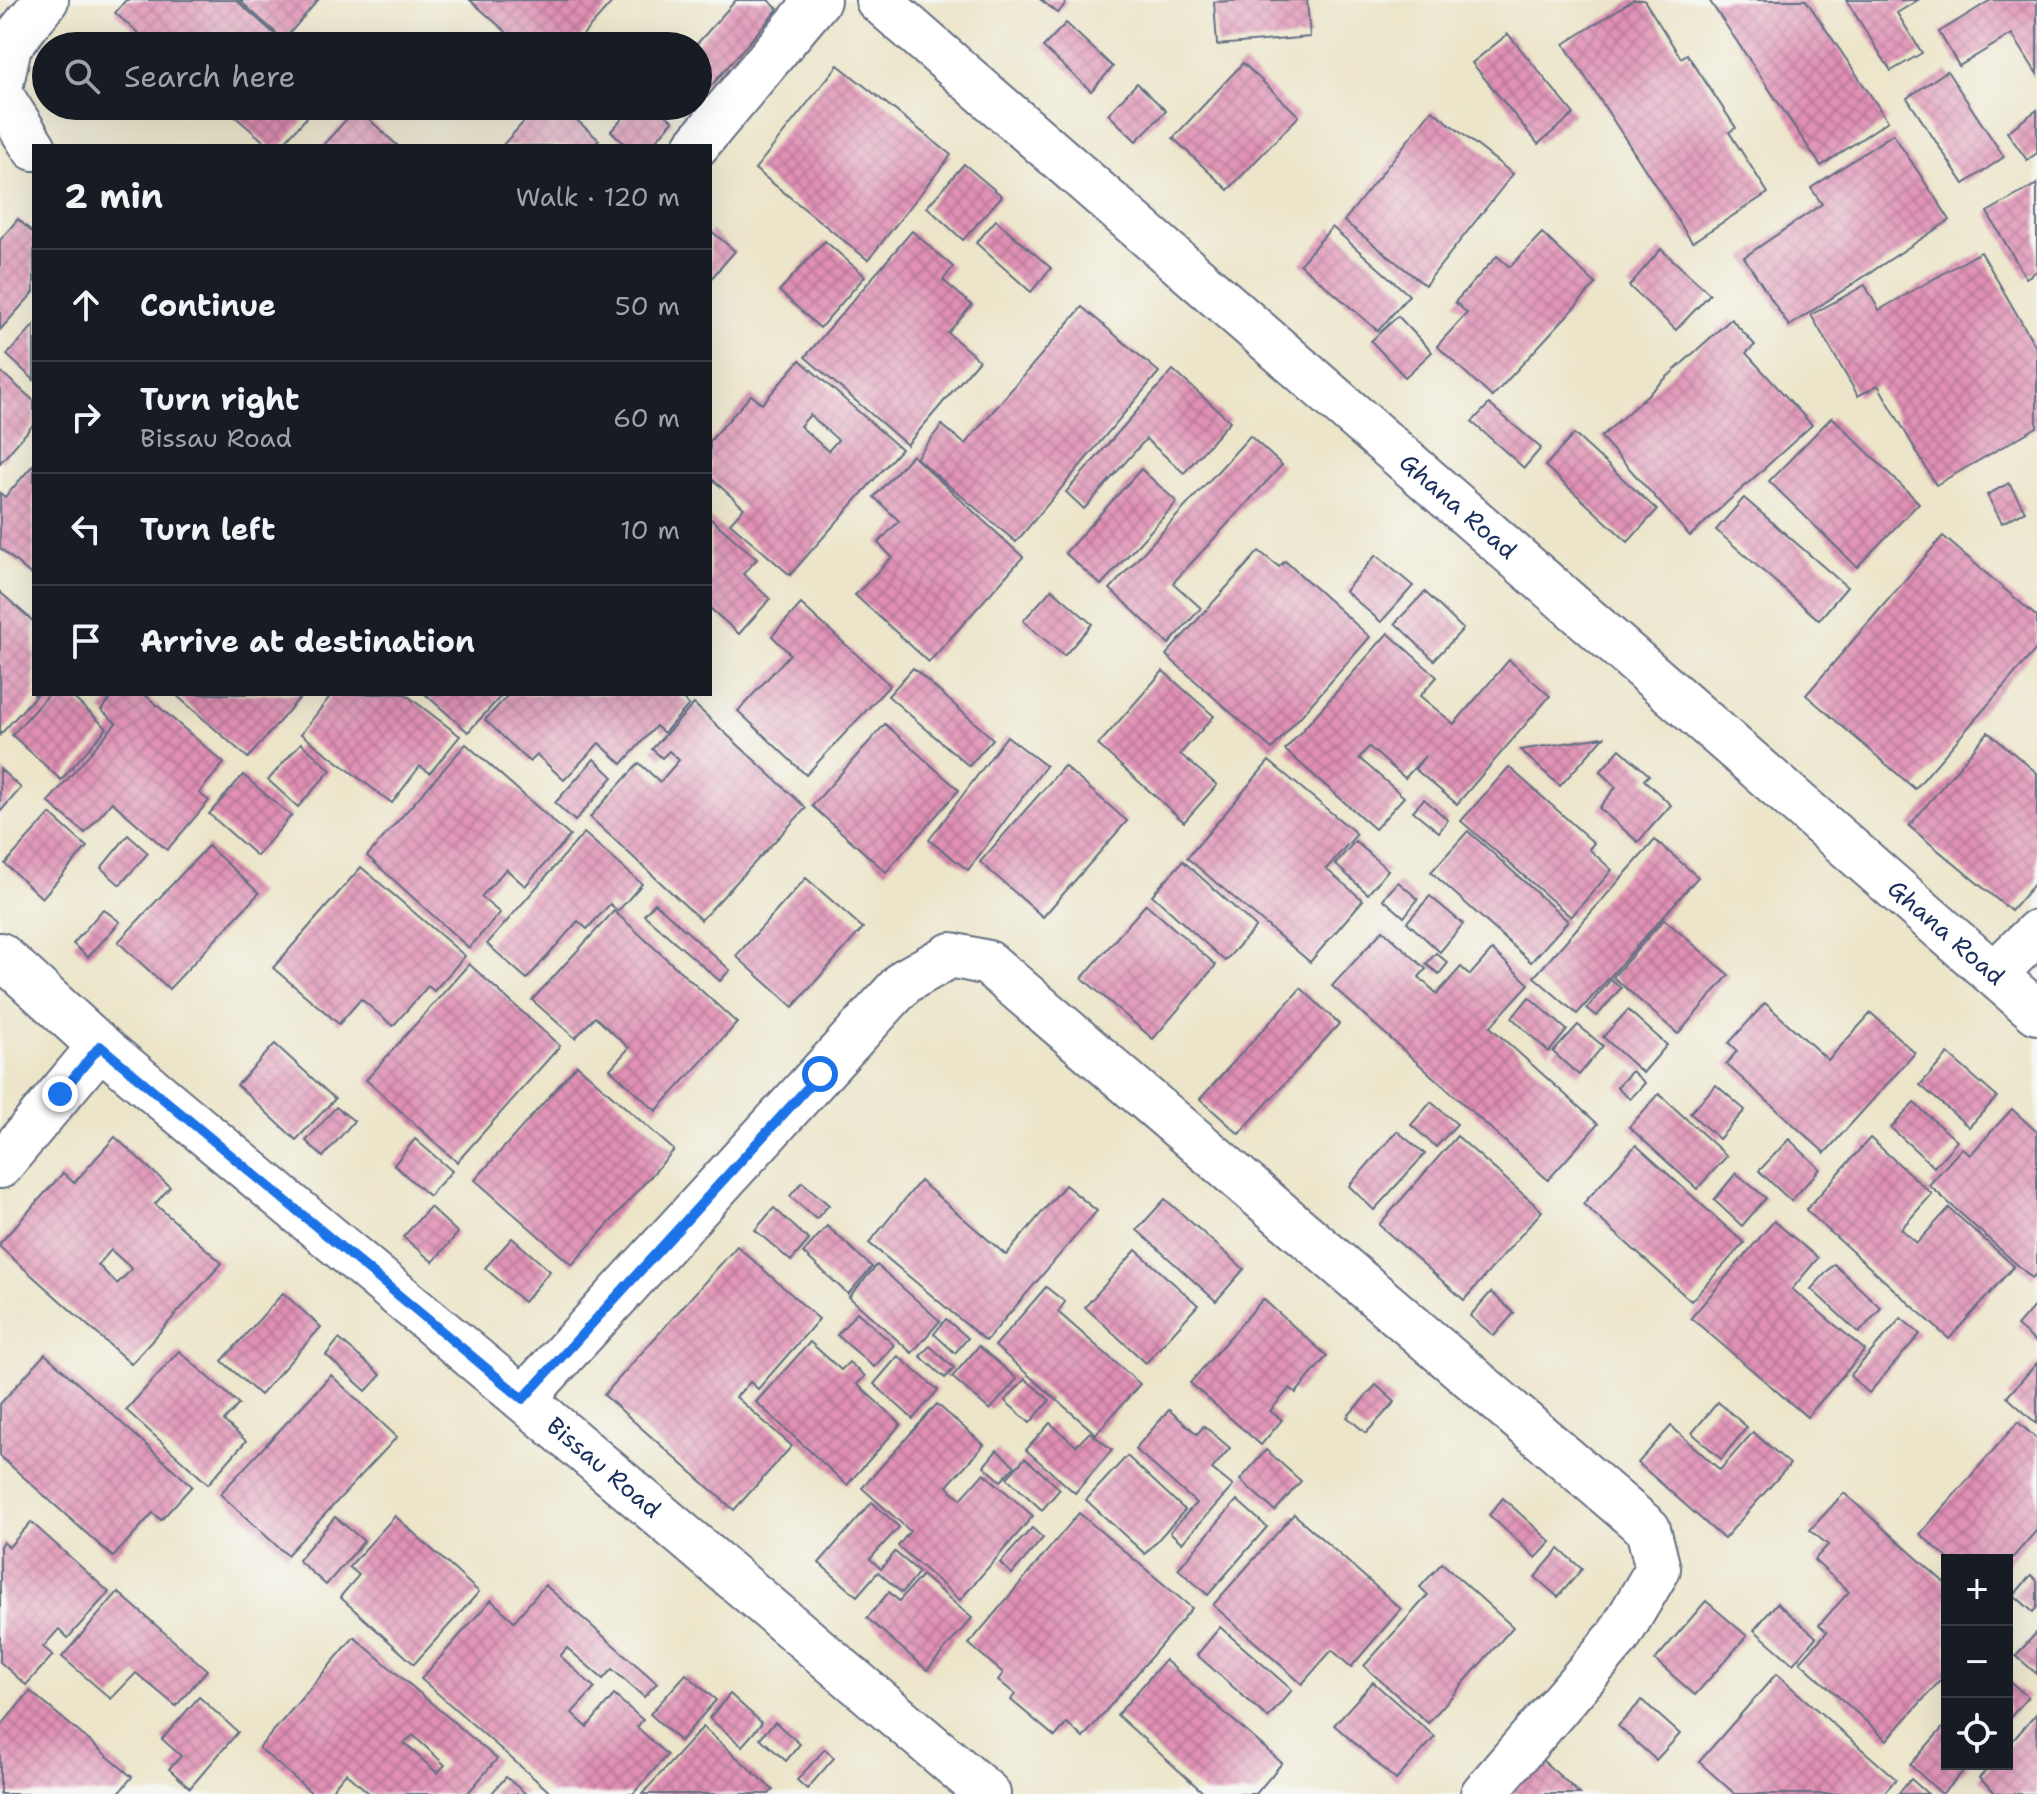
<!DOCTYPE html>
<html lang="en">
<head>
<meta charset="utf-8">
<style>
	body { margin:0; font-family:"Shantell Sans",sans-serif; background:#242831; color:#f1f3f6 }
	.controls { position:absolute; right:24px; bottom:24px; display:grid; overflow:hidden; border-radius:0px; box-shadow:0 8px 32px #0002 }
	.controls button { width:72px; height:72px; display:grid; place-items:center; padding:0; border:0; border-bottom:2px solid #363941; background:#171b24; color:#f1f3f6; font:40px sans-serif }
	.stop { position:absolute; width:24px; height:24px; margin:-18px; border:6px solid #1a73e8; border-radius:50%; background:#fff }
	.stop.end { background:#1a73e8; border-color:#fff; box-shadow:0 2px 8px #0008 }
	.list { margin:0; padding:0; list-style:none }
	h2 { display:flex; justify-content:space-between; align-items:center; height:104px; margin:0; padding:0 32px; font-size:34px }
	h2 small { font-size:26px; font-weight:400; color:#9ea1a6 }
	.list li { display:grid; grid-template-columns:52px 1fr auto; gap:24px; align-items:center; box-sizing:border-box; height:112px; padding:0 32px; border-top:2px solid #363941 }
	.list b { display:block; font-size:30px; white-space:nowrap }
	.list p { margin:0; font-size:26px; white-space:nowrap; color:#9ea1a6 }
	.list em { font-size:26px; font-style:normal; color:#9ea1a6 }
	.icon { flex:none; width:44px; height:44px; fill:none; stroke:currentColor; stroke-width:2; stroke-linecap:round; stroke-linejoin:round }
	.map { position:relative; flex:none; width:2037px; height:1794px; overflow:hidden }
	.search { position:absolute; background:#171b24; box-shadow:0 8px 32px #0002; left:32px; top:32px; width:680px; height:88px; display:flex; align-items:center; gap:20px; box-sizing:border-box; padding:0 28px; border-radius:44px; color:#9ea1a6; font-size:30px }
	.panel { position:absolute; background:#171b24; box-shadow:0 8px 32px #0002; left:32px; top:144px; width:680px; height:552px; border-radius:0px }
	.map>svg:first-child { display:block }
	.building { fill:url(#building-cross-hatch); fill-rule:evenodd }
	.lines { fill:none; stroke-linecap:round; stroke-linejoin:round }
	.minor-casing { stroke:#646f83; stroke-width:48 }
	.tertiary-casing { stroke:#646f83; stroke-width:48 }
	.minor { stroke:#fff; stroke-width:44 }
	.tertiary { stroke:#fff; stroke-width:44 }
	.route { stroke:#1a73e8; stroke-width:10 }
	.labels { text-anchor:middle; stroke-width:7; stroke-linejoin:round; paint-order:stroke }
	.street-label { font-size:24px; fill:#1b2f5e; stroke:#f6f6f2 }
</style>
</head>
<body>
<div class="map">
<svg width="2037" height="1794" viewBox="0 0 2037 1794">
	<defs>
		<pattern id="building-cross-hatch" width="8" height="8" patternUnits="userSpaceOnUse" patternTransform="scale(2)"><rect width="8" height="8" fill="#e190b4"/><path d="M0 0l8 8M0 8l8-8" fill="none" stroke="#b67696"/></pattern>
	</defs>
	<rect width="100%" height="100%" fill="#f6f6f2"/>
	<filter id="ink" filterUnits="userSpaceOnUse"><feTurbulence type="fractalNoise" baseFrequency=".0125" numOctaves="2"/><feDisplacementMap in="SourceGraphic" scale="16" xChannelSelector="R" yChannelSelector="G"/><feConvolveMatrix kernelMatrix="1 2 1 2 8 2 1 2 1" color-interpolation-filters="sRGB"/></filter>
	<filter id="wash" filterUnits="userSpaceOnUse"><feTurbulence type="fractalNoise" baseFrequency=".006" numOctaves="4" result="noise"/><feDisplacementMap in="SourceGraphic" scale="32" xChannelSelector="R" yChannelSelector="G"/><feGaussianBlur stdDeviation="1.8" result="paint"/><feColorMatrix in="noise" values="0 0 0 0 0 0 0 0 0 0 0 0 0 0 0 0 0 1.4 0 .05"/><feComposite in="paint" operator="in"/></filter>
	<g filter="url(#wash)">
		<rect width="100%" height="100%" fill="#ece5c9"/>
		<g id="blocks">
			<g class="building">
				<polygon points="126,0 236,0 288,46 153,46 115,13"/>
				<polygon points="239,0 318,0 284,40"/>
				<polygon points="470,0 614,0 573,46 522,46"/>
				<polygon points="736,0 768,0 778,9 698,101 698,46 695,46"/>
				<polygon points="1041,0 1068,0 1058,13"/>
				<polygon points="1247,0 1307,0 1310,37 1217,45 1214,2"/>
				<polygon points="1633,0 1644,0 1681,58 1687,54 1736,128 1729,132 1768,193 1692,242 1564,44"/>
				<polygon points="1709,0 1806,0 1888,121 1821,166"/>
				<polygon points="1846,0 1918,0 1897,13 1922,53 1891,71"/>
				<polygon points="1991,0 2037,0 2037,74 2012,34 1959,66 1939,32"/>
				<polygon points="1066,23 1113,67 1091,91 1043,47"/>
				<polygon points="1508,34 1574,114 1538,144 1472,63"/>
				<polygon points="1243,63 1299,116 1228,190 1173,138"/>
				<polygon points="838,65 951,155 868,260 755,169"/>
				<polygon points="1947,71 2004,157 1964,184 1907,98"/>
				<polygon points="1137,83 1166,111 1136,141 1108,114"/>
				<polygon points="223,106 317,106 281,146 269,146"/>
				<polygon points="538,106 561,106 599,140 594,146 502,146"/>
				<polygon points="634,106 655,106 673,121 651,146 627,146 611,131"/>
				<polygon points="357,108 398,146 322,146"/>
				<polygon points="1432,110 1513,174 1425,285 1344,221"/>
				<polygon points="2037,110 2037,153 2027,160 2007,132"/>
				<polygon points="1893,134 1950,220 1789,326 1744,257 1822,204 1811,188"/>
				<polygon points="964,164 1002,196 963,240 927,207"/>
				<polygon points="2037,184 2037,271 2026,278 1987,212"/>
				<polygon points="18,219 34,234 34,292 0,330 0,240"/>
				<polygon points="996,220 1051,268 1031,292 976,243"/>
				<polygon points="1332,227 1409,295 1378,331 1300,264"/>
				<polygon points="710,230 735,251 710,280"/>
				<polygon points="912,231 953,267 943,280 972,305 948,333 979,360 907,445 805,357"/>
				<polygon points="1542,233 1596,284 1492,397 1437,346 1467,313 1455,302 1497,256 1510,267"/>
				<polygon points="825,241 865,276 820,328 779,291"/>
				<polygon points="1661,249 1710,294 1676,330 1629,286"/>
				<polygon points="1981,252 2037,349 2037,427 1936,485 1878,385 1858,396 1811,315 1865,285 1879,310"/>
				<polygon points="1082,307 1159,372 1016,542 916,458 942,425 965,444"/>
				<polygon points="1398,316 1432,352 1405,377 1371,341"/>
				<polygon points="1731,319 1755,345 1746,353 1812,425 1690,536 1601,437"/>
				<polygon points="34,325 34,380 7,355"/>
				<path d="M800 360 901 449 790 575 730 523 744 508 710 477V441L751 395 762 404ZM810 415 838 440 828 451 800 426Z"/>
				<polygon points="1173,370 1230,421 1184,473 1146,439 1084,509 1066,492"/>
				<polygon points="0,371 34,401 34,424 0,463"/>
				<polygon points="1489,404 1541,448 1524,468 1472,422"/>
				<polygon points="1832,417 1919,503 1857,567 1769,481"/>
				<polygon points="1574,434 1657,510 1628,542 1545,466"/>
				<polygon points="1250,436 1282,465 1173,583 1201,608 1169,644 1110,589"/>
				<polygon points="912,455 1023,557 929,662 855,595 892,557 878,543 899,521 874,497"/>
				<polygon points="34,464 34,577 0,548 0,493 5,497"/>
				<polygon points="1141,469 1177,502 1101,585 1065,553"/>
				<polygon points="2009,483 2025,511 2002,523 1987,495"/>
				<polygon points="1744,498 1847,587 1819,620 1716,530"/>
				<polygon points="710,518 757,559 743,574 770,599 739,634 710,608"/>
				<polygon points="1943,536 2037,617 2037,648 1915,789 1806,695"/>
				<polygon points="1259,551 1279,567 1285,561 1370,637 1272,749 1166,655"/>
				<polygon points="1376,555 1413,586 1381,622 1345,591"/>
				<polygon points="1052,589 1092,624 1064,656 1023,621"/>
				<polygon points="0,592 34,622 34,694 37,694 0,735"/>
				<polygon points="1425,592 1463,629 1434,660 1395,623"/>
				<polygon points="801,604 890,685 806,775 738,711 790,654 772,636"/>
				<polygon points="1388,633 1437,677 1420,696 1454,724 1509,660 1550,696 1457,804 1415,769 1425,756 1405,778 1369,747 1359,758 1404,797 1375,829 1285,750"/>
				<polygon points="913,668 993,739 969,766 888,696"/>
				<polygon points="1163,671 1214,716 1180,754 1217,785 1184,822 1098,745"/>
				<polygon points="49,694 69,694 107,728 61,780 12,735"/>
				<polygon points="115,694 144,694 224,763 199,793 209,801 167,850 112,802 85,833 48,802 116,723 101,710"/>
				<polygon points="175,694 303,694 248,758"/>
				<polygon points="332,694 405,694 460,736 430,773 420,766 392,803 301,734"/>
				<polygon points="425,694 503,694 468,732"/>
				<polygon points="509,694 677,694 689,705 664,733 656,726 622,764 599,743 564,780 537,755 530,762 485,720"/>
				<polygon points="694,704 806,808 701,920 590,817 639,763 660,782 679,760 669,751 662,758 652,749"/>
				<polygon points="885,724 959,790 886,872 812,806"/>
				<polygon points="1988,732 2037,773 2037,881 2011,911 1909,826"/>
				<polygon points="1007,736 1046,766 968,870 929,840"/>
				<polygon points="1604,737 1560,786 1520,750"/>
				<polygon points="301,743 331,770 298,807 268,780"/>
				<polygon points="466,744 570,836 525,886 506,869 481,897 500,913 469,948 367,856"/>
				<polygon points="1620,749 1649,775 1644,780 1671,805 1638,842 1599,808 1616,787 1600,772"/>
				<polygon points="594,759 613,777 575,821 555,803"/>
				<polygon points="1269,761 1357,834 1326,869 1363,900 1310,962 1187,858"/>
				<polygon points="1064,766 1127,821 1043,917 980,862"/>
				<polygon points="1509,767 1594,843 1589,849 1612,870 1571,917 1461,821"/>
				<polygon points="0,769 21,788 0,812"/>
				<polygon points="243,775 291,816 257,856 209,814"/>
				<polygon points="1424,799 1448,820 1439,832 1413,811"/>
				<polygon points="50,814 87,847 42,898 5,864"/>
				<polygon points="1468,831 1568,921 1531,962 1431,872"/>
				<polygon points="584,833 642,884 618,911 610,904 587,929 578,921 527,979 487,944"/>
				<polygon points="128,835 148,853 120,885 101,868"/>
				<polygon points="1655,840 1698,877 1577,1014 1534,977"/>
				<polygon points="1355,841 1388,870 1368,894 1335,864"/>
				<polygon points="208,846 259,893 169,989 118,942"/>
				<polygon points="1183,861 1256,927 1225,961 1152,895"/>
				<polygon points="361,867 465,956 434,991 428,986 393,1026 361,999 339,1024 273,968"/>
				<polygon points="806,878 863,928 793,1007 736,956"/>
				<polygon points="1398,882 1418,899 1404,917 1383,899"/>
				<polygon points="1430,896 1463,924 1440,952 1407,922"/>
				<polygon points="655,903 730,970 720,981 644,915"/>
				<polygon points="1146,904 1216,965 1153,1039 1082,978"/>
				<polygon points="103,909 120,922 88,957 73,944"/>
				<polygon points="614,911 737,1023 656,1111 610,1069 629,1048 595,1017 575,1038 532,1000"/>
				<polygon points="1664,919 1729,975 1678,1034 1613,977"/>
				<polygon points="1383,930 1426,969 1419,977 1437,994 1461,967 1470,975 1492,950 1529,984 1490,1027 1598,1124 1548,1180 1332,986"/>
				<polygon points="1436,953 1448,963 1439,974 1426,964"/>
				<polygon points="469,964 560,1046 457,1162 366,1080"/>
				<polygon points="1611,979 1621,988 1597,1016 1587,1008"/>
				<polygon points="1301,988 1339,1024 1239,1134 1200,1099"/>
				<polygon points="1529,997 1567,1030 1549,1052 1512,1018"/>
				<polygon points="1765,1003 1828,1060 1871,1013 1915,1053 1825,1153 1726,1064 1737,1051 1729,1043"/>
				<polygon points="1628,1010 1667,1045 1643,1073 1603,1037"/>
				<polygon points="1578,1025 1603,1046 1579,1075 1553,1052"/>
				<polygon points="275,1044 335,1099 296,1140 237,1085"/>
				<polygon points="1948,1054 1997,1097 1969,1127 1920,1085"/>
				<polygon points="577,1065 674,1150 572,1265 475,1180"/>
				<polygon points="1632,1071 1645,1083 1630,1099 1617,1087"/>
				<polygon points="1716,1085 1745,1110 1719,1139 1690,1113"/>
				<polygon points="1659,1094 1727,1156 1697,1189 1629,1127"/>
				<polygon points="1431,1102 1457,1124 1436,1147 1411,1125"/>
				<polygon points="1914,1103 1957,1141 1934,1167 1891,1128"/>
				<polygon points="336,1107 354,1121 323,1157 306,1141"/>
				<polygon points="2012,1109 2037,1132 2037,1273 2032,1278 1929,1185 1962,1148 1970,1155"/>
				<polygon points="1397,1131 1425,1154 1374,1210 1349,1186"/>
				<polygon points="1457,1136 1542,1211 1464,1300 1379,1225"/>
				<path d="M115 1137 170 1187 155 1204 222 1263 131 1364 0 1247V1243L63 1173 74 1183ZM111 1250 132 1269 117 1284 98 1265Z"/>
				<polygon points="1870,1138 1932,1194 1901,1229 1917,1243 1949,1208 2014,1266 1949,1339 1806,1210"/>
				<polygon points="415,1139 452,1171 429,1196 394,1165"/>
				<polygon points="1789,1139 1820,1169 1791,1201 1759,1171"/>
				<polygon points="1636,1145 1744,1243 1691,1301 1583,1204"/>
				<polygon points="1736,1173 1766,1198 1742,1226 1714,1200"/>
				<polygon points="920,1181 1006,1255 1065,1185 1097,1211 986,1341 869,1243"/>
				<polygon points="802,1182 829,1205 816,1219 790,1196"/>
				<polygon points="1165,1199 1244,1269 1216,1301 1137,1230"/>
				<polygon points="430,1207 458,1233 433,1262 403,1237"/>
				<polygon points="774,1208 809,1240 791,1261 755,1230"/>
				<polygon points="1774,1221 1818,1258 1792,1289 1865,1350 1807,1417 1691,1318"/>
				<polygon points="827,1226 872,1267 848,1294 803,1253"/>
				<polygon points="512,1238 550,1271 524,1302 485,1268"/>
				<polygon points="737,1246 819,1319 758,1389 750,1382 736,1397 792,1446 734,1510 604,1395"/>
				<polygon points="1136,1250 1198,1305 1146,1363 1085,1307"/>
				<polygon points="1834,1264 1881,1308 1859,1333 1811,1289"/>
				<polygon points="877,1265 940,1321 912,1353 849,1297"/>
				<polygon points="1046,1287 1065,1302 1058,1312 1140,1384 1096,1434 995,1346"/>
				<polygon points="1491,1292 1514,1313 1494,1336 1470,1316"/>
				<polygon points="283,1293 321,1327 260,1395 222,1361"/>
				<polygon points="1263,1299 1327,1356 1296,1393 1290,1388 1270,1411 1282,1420 1261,1445 1190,1383"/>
				<polygon points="2037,1303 2037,1343 2017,1326"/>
				<polygon points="857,1312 894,1345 874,1367 837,1335"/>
				<polygon points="1901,1318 1920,1334 1869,1393 1850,1376"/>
				<polygon points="946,1319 968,1338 955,1353 934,1334"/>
				<polygon points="339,1339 381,1375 366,1391 326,1355"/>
				<polygon points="810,1342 841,1370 849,1362 865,1376 857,1384 901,1424 847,1485 756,1402"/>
				<polygon points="930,1346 954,1368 945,1378 920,1356"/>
				<polygon points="979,1346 1017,1379 990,1410 952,1377"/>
				<polygon points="179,1351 239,1404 224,1421 246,1441 208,1484 126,1410"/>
				<polygon points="45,1354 192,1486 161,1520 153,1513 113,1557 0,1456 0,1404"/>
				<polygon points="898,1356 938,1390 913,1419 874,1384"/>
				<polygon points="2037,1363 2037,1424 2007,1397"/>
				<polygon points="331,1375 397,1437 287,1555 220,1494"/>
				<polygon points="1025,1379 1050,1400 1030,1423 1005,1401"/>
				<polygon points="1376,1385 1395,1402 1366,1433 1347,1417"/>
				<polygon points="1718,1402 1747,1427 1721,1459 1692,1433"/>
				<polygon points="937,1404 984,1445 947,1486 961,1499 984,1473 1033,1516 960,1600 898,1546 910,1531 862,1488"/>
				<polygon points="1169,1410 1197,1434 1204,1426 1230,1448 1212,1469 1233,1486 1182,1543 1170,1532 1196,1503 1135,1449"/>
				<polygon points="2018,1422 2037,1439 2037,1530 2007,1564 2007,1560 1950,1560 1920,1534"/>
				<polygon points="1050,1423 1076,1446 1090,1432 1112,1450 1075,1493 1026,1450"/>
				<polygon points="1671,1426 1720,1470 1753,1432 1790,1464 1724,1539 1638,1463"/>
				<polygon points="997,1450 1015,1466 1001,1481 984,1466"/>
				<polygon points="1266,1450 1301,1481 1275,1511 1240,1480"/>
				<polygon points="1127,1456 1185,1510 1145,1554 1086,1500"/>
				<polygon points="1025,1458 1060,1489 1042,1510 1007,1478"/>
				<polygon points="1844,1493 1947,1585 1947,1673 1887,1740 1800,1662 1827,1632 1819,1625 1849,1592 1814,1560 1828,1545 1810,1530"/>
				<polygon points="1503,1498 1551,1542 1536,1558 1489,1515"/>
				<polygon points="1237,1500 1267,1527 1208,1595 1178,1569"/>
				<polygon points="872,1502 899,1527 870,1559 881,1569 895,1552 919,1572 902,1593 878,1572 857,1596 819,1563"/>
				<polygon points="1079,1513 1192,1608 1083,1738 1067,1723 1055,1737 1011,1700 1015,1694 998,1680 1003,1673 969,1644"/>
				<polygon points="1294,1514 1401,1609 1351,1667 1332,1650 1302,1684 1213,1605"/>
				<polygon points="395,1516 479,1592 414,1664 340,1597 359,1575 349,1567"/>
				<polygon points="335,1517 364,1541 326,1585 298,1560"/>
				<polygon points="31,1522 109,1592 68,1638 59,1629 43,1647 53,1655 26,1685 0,1662 0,1546 3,1542 9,1547"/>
				<polygon points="1032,1528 1043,1538 1012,1574 1000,1563"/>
				<polygon points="1559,1549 1582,1569 1558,1597 1535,1577"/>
				<polygon points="1442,1563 1513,1627 1428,1723 1364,1666 1428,1595 1420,1587"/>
				<polygon points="922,1575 972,1618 927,1670 867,1618 889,1592 899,1601"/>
				<polygon points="2031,1575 2037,1581 2037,1607 2033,1612 2014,1595"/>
				<polygon points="545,1585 657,1683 644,1697 612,1669 603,1679 567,1648 560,1656 595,1688 572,1713 587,1727 614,1695 643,1720 637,1727 667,1755 633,1794 552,1794 421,1679 491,1600 514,1621"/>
				<polygon points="118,1592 207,1670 176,1706 136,1673 111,1699 62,1657"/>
				<polygon points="1706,1601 1747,1636 1695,1695 1655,1660"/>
				<polygon points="1777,1603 1816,1637 1793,1664 1754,1630"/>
				<polygon points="1220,1627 1292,1690 1268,1718 1197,1655"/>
				<polygon points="2037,1632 2037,1674 2016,1656"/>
				<path d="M354 1637 497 1759 467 1794H370L346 1773 328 1794H313L259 1748ZM413 1735 445 1765 437 1773 404 1743Z"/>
				<polygon points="1165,1660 1282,1763 1256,1794 1205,1794 1117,1715"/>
				<polygon points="686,1674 716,1700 680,1741 650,1714"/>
				<polygon points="1776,1674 1896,1779 1883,1794 1735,1794 1699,1762"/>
				<polygon points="2007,1679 2028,1697 2007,1721"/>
				<polygon points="1373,1682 1435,1737 1396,1780 1334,1725"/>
				<polygon points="30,1691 132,1777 118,1794 0,1794 0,1727"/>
				<polygon points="730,1694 762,1723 742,1746 709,1718"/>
				<polygon points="199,1697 238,1732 190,1788 169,1769 181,1756 162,1739"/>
				<polygon points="1642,1700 1680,1734 1656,1760 1618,1726"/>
				<polygon points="2037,1713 2037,1794 1996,1794 1979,1778 1992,1764 2007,1764 2007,1747"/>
				<polygon points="775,1722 800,1744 786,1761 760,1738"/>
				<polygon points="1947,1723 1947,1764 1970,1764 1942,1794 1910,1765"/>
				<polygon points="703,1727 773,1790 769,1794 642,1794"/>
				<polygon points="825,1749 834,1758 807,1789 797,1780"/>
				<polygon points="1541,1759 1580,1794 1510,1794"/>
				<polygon points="506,1777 526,1794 491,1794"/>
				<polygon points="1911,1779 1928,1794 1898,1794"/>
			</g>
		</g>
	</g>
	<g filter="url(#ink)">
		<use href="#blocks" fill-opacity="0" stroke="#646f83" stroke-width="2"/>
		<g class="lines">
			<defs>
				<g id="minor">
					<polyline points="0,89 9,46 46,0"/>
					<polyline points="0,94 34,148"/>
					<polyline points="696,146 818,0"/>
					<path id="s1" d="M0 955 100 1046 523 1399 988 1794"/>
					<polyline points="1994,974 2037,932"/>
					<polyline points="0,1166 100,1046"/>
					<polyline points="523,1399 905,981 951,955 988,963 1648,1529 1658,1569 1618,1637 1483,1794"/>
				</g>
				<g id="tertiary">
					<path id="s2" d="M878 0 2037 1012"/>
				</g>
			</defs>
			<use href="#minor" class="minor-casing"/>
			<use href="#tertiary" class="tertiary-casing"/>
			<use href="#minor" class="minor"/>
			<use href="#tertiary" class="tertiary"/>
		</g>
	</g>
	<g class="lines" filter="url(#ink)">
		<polyline class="route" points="60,1094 100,1046 523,1399 820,1074"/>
	</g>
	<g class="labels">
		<g class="street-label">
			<text dy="8" stroke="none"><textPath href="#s2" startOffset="770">Ghana Road</textPath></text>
			<text dy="8" stroke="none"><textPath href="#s2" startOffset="1418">Ghana Road</textPath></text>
			<text dy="8" stroke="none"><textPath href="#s1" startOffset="792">Bissau Road</textPath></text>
		</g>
	</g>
</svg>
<div class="controls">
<button>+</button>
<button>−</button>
<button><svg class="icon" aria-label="locate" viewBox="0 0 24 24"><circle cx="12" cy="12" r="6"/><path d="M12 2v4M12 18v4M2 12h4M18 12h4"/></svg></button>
</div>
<div class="stop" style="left:820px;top:1074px"></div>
<div class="stop end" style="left:60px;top:1094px"></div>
<div class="search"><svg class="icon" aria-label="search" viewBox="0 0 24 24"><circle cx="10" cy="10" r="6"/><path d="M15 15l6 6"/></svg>Search here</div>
<section class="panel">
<h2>2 min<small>Walk · 120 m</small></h2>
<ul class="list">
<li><svg class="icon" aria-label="ahead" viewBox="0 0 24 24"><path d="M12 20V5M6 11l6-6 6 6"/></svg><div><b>Continue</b></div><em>50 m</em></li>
<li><svg class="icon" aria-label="right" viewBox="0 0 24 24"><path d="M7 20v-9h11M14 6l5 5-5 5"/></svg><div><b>Turn right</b><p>Bissau Road</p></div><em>60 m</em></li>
<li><svg class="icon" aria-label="left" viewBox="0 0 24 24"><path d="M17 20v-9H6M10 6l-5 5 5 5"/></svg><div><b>Turn left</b></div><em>10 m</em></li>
<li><svg class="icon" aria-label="arrive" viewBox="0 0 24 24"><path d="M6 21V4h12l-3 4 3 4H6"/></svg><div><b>Arrive at destination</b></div></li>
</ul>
</section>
</div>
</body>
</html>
